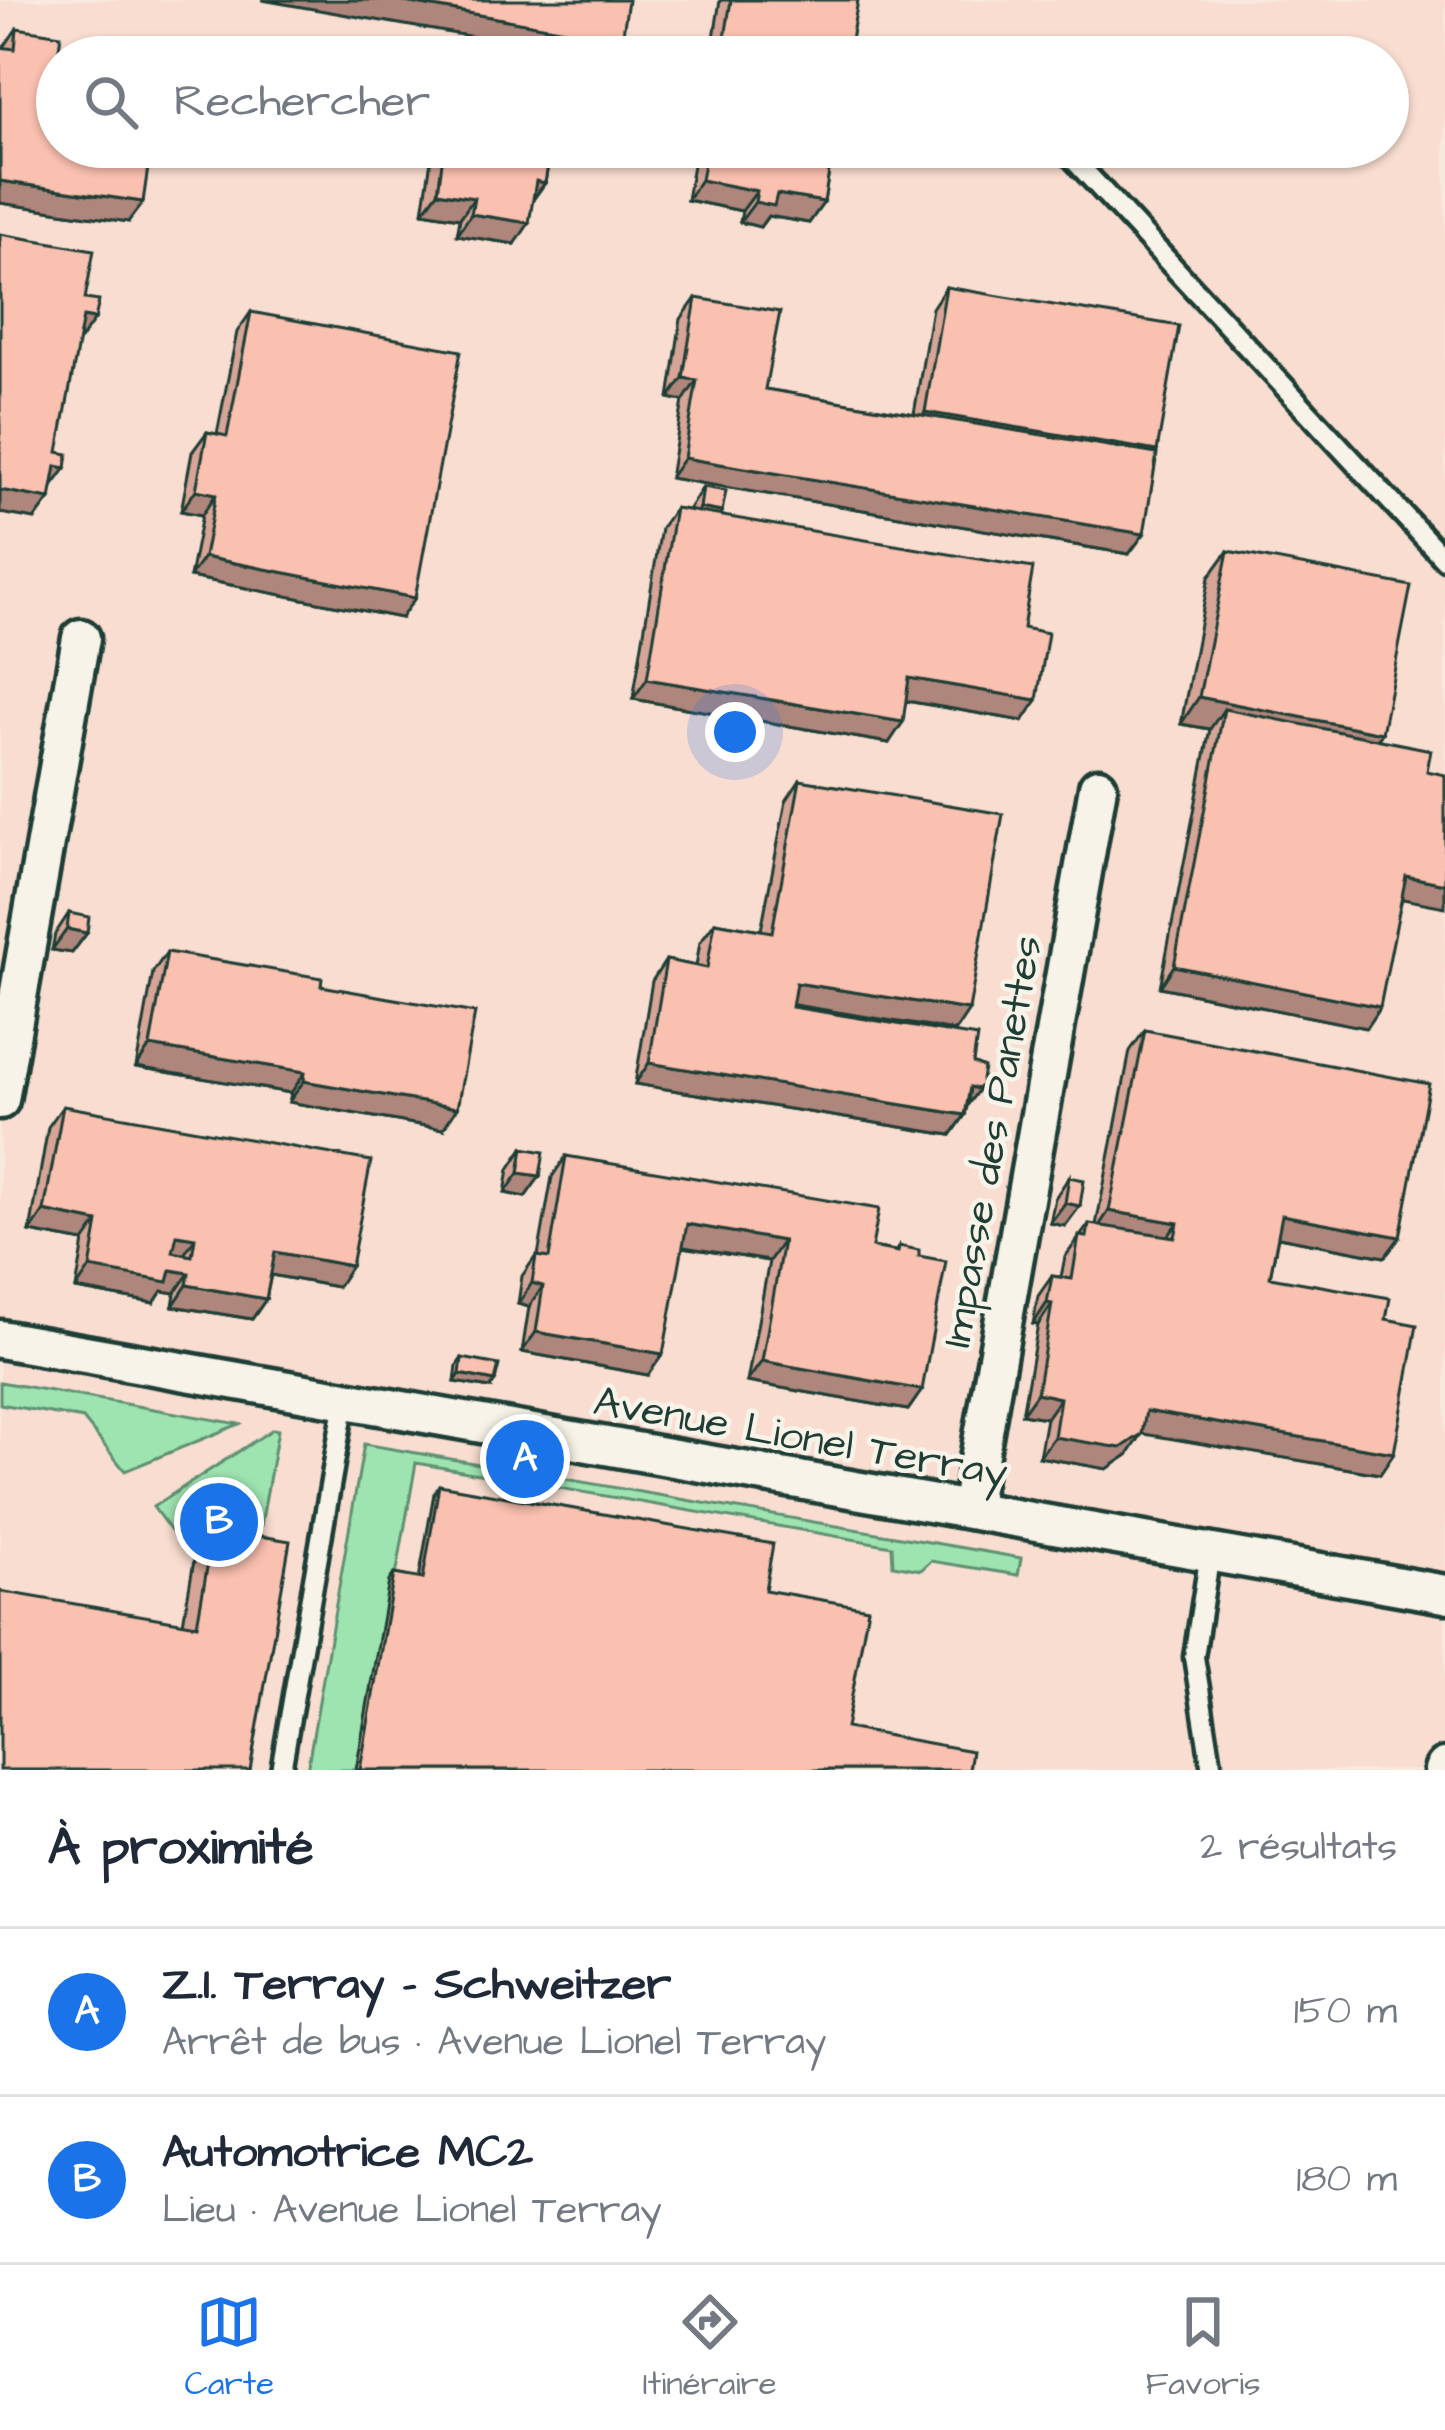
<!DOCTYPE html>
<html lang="fr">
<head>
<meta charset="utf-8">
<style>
	body { margin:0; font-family:"Architects Daughter",sans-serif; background:#f2f2f3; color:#1f2937 }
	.you { position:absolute; left:735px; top:732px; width:42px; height:42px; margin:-30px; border:9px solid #fff; border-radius:50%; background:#1a73e8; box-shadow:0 0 0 18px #1a73e833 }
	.badge { display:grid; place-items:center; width:78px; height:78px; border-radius:50%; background:#1a73e8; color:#fff; font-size:39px; font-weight:700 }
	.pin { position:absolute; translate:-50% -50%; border:6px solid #fff; box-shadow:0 3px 12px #0006 }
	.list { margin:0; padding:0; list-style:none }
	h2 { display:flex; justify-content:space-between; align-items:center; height:156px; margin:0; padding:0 48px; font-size:51px }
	h2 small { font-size:39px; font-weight:400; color:#747a83 }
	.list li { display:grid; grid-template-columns:78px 1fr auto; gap:36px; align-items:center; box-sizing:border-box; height:168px; padding:0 48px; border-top:3px solid #e0e1e3 }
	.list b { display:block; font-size:45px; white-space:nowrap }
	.list p { margin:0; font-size:39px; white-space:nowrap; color:#747a83 }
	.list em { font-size:39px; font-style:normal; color:#747a83 }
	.icon { flex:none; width:66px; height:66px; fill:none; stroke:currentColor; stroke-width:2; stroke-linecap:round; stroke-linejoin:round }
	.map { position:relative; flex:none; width:1445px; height:1770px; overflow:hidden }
	.search { position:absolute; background:#fff; box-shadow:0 3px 9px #0004; left:36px; right:36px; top:36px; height:132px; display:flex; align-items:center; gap:30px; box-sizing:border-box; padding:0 42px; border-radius:66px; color:#747a83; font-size:45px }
	.sheet { height:492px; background:#fff }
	nav { display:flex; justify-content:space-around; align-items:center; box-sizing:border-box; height:168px; border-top:3px solid #e0e1e3; background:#fff; font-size:33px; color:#747a83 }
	nav a { display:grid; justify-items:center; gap:6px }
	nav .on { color:#1a73e8 }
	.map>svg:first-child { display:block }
	.built { fill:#f9ddd0; fill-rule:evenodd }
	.green { fill:#9ee4b1; stroke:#5e9072; stroke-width:3 }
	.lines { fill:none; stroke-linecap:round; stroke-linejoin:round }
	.service-casing { stroke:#1f3d34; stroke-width:27 }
	.minor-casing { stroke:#1f3d34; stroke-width:45 }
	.service { stroke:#f7f3e8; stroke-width:18 }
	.minor { stroke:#f7f3e8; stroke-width:36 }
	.wall { fill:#d7a597; stroke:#1f3d34; stroke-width:3 }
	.shaded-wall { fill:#af867b; stroke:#1f3d34; stroke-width:3 }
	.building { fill:#fac0b0; stroke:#1f3d34; stroke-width:3; fill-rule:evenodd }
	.labels { text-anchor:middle; stroke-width:9; stroke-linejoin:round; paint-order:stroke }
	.street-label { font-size:42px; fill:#1f3d34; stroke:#f7f3e8 }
</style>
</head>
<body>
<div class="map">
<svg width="1445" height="1770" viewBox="0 0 1445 1770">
	<rect width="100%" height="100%" fill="#f8e9dd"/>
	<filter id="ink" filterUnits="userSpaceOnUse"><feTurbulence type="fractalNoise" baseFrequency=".00833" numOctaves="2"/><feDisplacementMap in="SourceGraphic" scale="24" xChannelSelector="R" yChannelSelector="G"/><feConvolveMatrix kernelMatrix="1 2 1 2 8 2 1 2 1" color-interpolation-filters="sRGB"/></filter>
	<g filter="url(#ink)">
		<path class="built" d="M0 0H1445V1770H0ZM57 57H1388V147H57Z"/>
		<g class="green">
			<polygon points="0,1382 239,1424 125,1471 83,1419 0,1404"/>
			<polygon points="273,1429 278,1430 255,1559 182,1546 153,1507"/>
			<polygon points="364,1444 1021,1558 1018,1575 931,1561 921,1570 893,1565 892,1546 416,1463 395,1582 356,1770 307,1770"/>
		</g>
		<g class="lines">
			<defs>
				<g id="service">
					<polyline points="1064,149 1445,560"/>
					<polyline points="1210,1553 1194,1657 1212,1770"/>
					<polyline points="281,1770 345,1400"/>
				</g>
				<g id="minor">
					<polyline points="0,1100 81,638"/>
					<polyline points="0,1339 1445,1594"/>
					<polyline points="970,1510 1098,787"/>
					<polyline points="1443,1770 1445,1767"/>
				</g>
			</defs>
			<use href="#service" class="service-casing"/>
			<use href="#minor" class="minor-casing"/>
			<use href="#service" class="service"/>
			<use href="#minor" class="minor"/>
		</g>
		<g class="wall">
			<polygon points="720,0 858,0 848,57 711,57"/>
			<polygon points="17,28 58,55 128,222 0,203 0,47 4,47"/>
			<polygon points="433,147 551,147 545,183 533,200 515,244 457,235 460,218 423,212"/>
			<polygon points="696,147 833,147 824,202 809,223 768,216 760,227 740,222 742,211 687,200"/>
			<polygon points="946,287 1157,451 1129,554 670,478 683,401 669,398 681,319 696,298 765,389 914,414 932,308"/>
			<polygon points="251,312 401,618 190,577 202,515 181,511 192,452 207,432 217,434 237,332"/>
			<polygon points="703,487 722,512 720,515 1023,628 1023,721 906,701 889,743 633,699 661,528 675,508 688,510"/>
			<polygon points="1228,551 1382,733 1378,739 1402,899 1366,1028 1160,987 1210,729 1181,724 1209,577"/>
			<polygon points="800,780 955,1031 792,1005 792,1007 967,1107 965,1115 951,1135 635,1084 652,981 666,960 696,966 700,942 715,922 761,930 786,801"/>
			<polygon points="69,913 87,933 72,953 52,950 55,934"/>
			<polygon points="167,952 321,986 443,1129 289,1102 291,1093 136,1067 153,972"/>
			<polygon points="1145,1030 1400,1237 1385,1257 1278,1237 1270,1277 1386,1319 1394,1453 1380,1474 1142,1433 1128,1455 1107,1469 1039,1457 1046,1418 1022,1414 1038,1325 1033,1324 1038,1296 1052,1276 1061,1277 1065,1257 1089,1224 1096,1225 1130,1051"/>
			<polygon points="63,1106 337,1287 271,1275 266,1299 252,1319 173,1306 175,1293 162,1291 154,1303 76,1289 84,1242 30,1232 48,1127"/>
			<polygon points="523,1148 540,1176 525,1197 505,1193 509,1169"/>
			<polygon points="566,1156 872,1247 896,1251 899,1246 922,1390 908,1410 747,1382 769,1261 682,1247 648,1375 522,1352 529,1307 518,1304 522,1276 536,1256 538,1256 552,1177"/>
			<polygon points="1069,1177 1065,1226 1050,1223 1055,1198"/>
			<polygon points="462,1358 490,1388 455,1382 457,1365"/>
			<polygon points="439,1485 765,1590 846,1728 969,1770 356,1770 389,1581 394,1574 419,1579 434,1493"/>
			<polygon points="214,1528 250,1770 183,1623 195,1555"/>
		</g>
		<g class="shaded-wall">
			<polygon points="262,0 394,0 622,40 610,57 588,57"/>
			<polygon points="701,180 757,191 742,211 687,200"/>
			<polygon points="0,181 143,202 128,222 0,203"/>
			<polygon points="536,181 545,183 530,203"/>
			<polygon points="438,192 474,198 460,218 423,212"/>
			<polygon points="777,194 824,202 809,223 768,216 760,227 740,222 755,202"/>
			<polygon points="471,214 529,223 515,244 457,235"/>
			<polygon points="83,317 95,319 80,340 68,338"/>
			<polygon points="683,378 697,380 683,401 669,398"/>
			<polygon points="925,412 1157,451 1143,471 911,433"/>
			<polygon points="684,458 1144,534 1129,554 670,478"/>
			<polygon points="56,466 66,468 51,488"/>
			<polygon points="0,490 50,499 35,519 0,513"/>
			<polygon points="196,490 216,494 202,515 181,511"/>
			<polygon points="700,508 722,512 708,532 685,528"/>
			<polygon points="204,557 415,598 401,618 190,577"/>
			<polygon points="909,678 1037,700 1023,721 895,699"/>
			<polygon points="647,679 903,722 889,743 633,699"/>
			<polygon points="1199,697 1382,733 1364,759 1224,709 1210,729 1181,724"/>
			<polygon points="1406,876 1445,884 1445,907 1392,897"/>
			<polygon points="67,929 87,933 72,953 52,950"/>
			<polygon points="1174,966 1380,1007 1366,1028 1160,987"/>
			<polygon points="796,983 969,1010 955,1031 782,1003"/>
			<polygon points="150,1046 305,1072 291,1093 136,1067"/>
			<polygon points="649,1063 965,1115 951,1135 635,1084"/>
			<polygon points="304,1081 457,1108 443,1129 289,1102"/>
			<polygon points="981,1086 967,1106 970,1087"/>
			<polygon points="519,1173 540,1176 525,1197 505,1193"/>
			<polygon points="1065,1203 1080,1206 1065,1226 1050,1223"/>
			<polygon points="44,1211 98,1222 84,1242 30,1232"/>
			<polygon points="1109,1211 1178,1223 1163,1243 1095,1232"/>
			<polygon points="1282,1215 1400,1237 1385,1257 1268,1235"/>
			<polygon points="687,1224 783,1241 769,1261 672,1245"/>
			<polygon points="177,1235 195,1238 181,1259 162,1255"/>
			<polygon points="275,1252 351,1266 337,1287 260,1273"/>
			<polygon points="90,1268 171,1270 189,1273 175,1293 162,1291 154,1303 76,1289"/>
			<polygon points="532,1283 543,1286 529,1307 518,1304"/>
			<polygon points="187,1285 266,1299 252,1319 173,1306"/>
			<polygon points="1047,1303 1052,1304 1038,1325 1033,1324"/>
			<polygon points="536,1332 663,1354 648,1375 522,1352"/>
			<polygon points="762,1361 922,1390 908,1410 747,1382"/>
			<polygon points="460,1374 495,1381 490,1388 455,1382"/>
			<polygon points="1037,1393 1060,1398 1046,1418 1022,1414"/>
			<polygon points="1146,1411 1394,1453 1380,1474 1132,1432"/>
			<polygon points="1142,1434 1128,1455 1107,1469 1039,1457 1054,1437"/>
		</g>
		<g class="building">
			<polygon points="394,0 628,0 622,40"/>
			<polygon points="731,0 858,0 848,57 722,57"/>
			<polygon points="17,28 61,35 58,55 69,57 57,57 57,147 151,147 143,202 0,181 0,47 15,49"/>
			<polygon points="444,147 551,147 545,183 536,181 529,223 471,214 474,198 438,192"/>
			<polygon points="707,147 833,147 824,202 777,194 774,206 755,202 757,191 701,180"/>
			<polygon points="0,234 94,250 85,299 99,301 95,319 83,317 58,452 68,454 66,468 56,466 50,499 0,490"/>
			<polygon points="946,287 1179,326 1157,451 925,412"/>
			<polygon points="696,298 780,312 765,389 1157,454 1144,534 684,458 697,380 683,378"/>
			<polygon points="251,312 461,351 415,598 204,557 216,494 196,490 207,432 227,436"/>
			<polygon points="703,487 726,491 722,512 700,508"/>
			<polygon points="675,508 1033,568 1023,628 1048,633 1037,700 909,678 903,722 647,679"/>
			<polygon points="1228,551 1411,586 1382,733 1199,697"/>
			<polygon points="1224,709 1431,750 1427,771 1445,775 1445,884 1406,876 1380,1007 1174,966"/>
			<polygon points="800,780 1003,814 969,1010 796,983 792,1007 977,1037 973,1063 984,1068 981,1086 977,1089 970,1087 965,1115 649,1063 666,960 707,968 715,922 772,932"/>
			<polygon points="69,913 89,917 87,933 67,929"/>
			<polygon points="167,952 322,978 321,986 475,1013 457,1108 304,1081 305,1072 150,1046"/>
			<polygon points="1145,1030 1429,1084 1400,1237 1282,1215 1270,1277 1390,1298 1386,1319 1417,1325 1394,1453 1146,1411 1142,1434 1121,1448 1054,1437 1060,1398 1037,1393 1052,1304 1047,1303 1052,1276 1072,1279 1079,1236 1087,1237 1089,1224 1175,1237 1178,1223 1109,1211"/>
			<path d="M63 1106 371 1161 351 1266 275 1252 266 1299 187 1285 189 1273 171 1270 168 1282 90 1268 98 1222 44 1211ZM177 1235 195 1238 192 1256 173 1252Z"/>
			<polygon points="523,1148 544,1152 540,1176 519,1173"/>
			<polygon points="566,1156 879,1209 872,1247 898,1252 899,1246 919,1250 919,1256 946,1261 922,1390 762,1361 783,1241 687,1224 663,1354 536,1332 543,1286 532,1283 536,1256 549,1258"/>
			<polygon points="1069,1177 1084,1180 1080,1206 1065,1203"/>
			<polygon points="462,1358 499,1365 495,1381 460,1374"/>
			<polygon points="439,1485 773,1544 765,1590 868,1608 846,1728 972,1751 969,1770 360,1770 394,1574 423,1579"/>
			<polygon points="214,1528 290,1541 250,1770 0,1770 0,1591 197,1625"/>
		</g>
	</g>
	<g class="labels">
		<g class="street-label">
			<text transform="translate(990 1141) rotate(-80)" y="15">Impasse des Panettes</text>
			<text transform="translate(801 1435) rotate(10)" y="15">Avenue Lionel Terray</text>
		</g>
	</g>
</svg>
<div class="you"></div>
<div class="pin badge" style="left:525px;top:1459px">A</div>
<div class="pin badge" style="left:219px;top:1522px">B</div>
<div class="search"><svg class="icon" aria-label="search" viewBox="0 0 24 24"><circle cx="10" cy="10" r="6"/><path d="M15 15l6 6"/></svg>Rechercher</div>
</div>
<section class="sheet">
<h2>À proximité<small>2 résultats</small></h2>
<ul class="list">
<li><span class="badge">A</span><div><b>Z.I. Terray - Schweitzer</b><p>Arrêt de bus · Avenue Lionel Terray</p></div><em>150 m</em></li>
<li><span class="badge">B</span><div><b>Automotrice MC2</b><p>Lieu · Avenue Lionel Terray</p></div><em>180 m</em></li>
</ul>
</section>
<nav>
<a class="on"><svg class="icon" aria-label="map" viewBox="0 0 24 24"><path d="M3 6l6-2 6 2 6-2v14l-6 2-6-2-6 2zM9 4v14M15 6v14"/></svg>Carte</a>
<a><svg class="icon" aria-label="directions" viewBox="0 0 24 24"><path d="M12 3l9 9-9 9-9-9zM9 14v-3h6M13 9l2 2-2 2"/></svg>Itinéraire</a>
<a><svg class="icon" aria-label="saved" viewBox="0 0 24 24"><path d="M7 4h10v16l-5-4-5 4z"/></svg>Favoris</a>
</nav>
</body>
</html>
